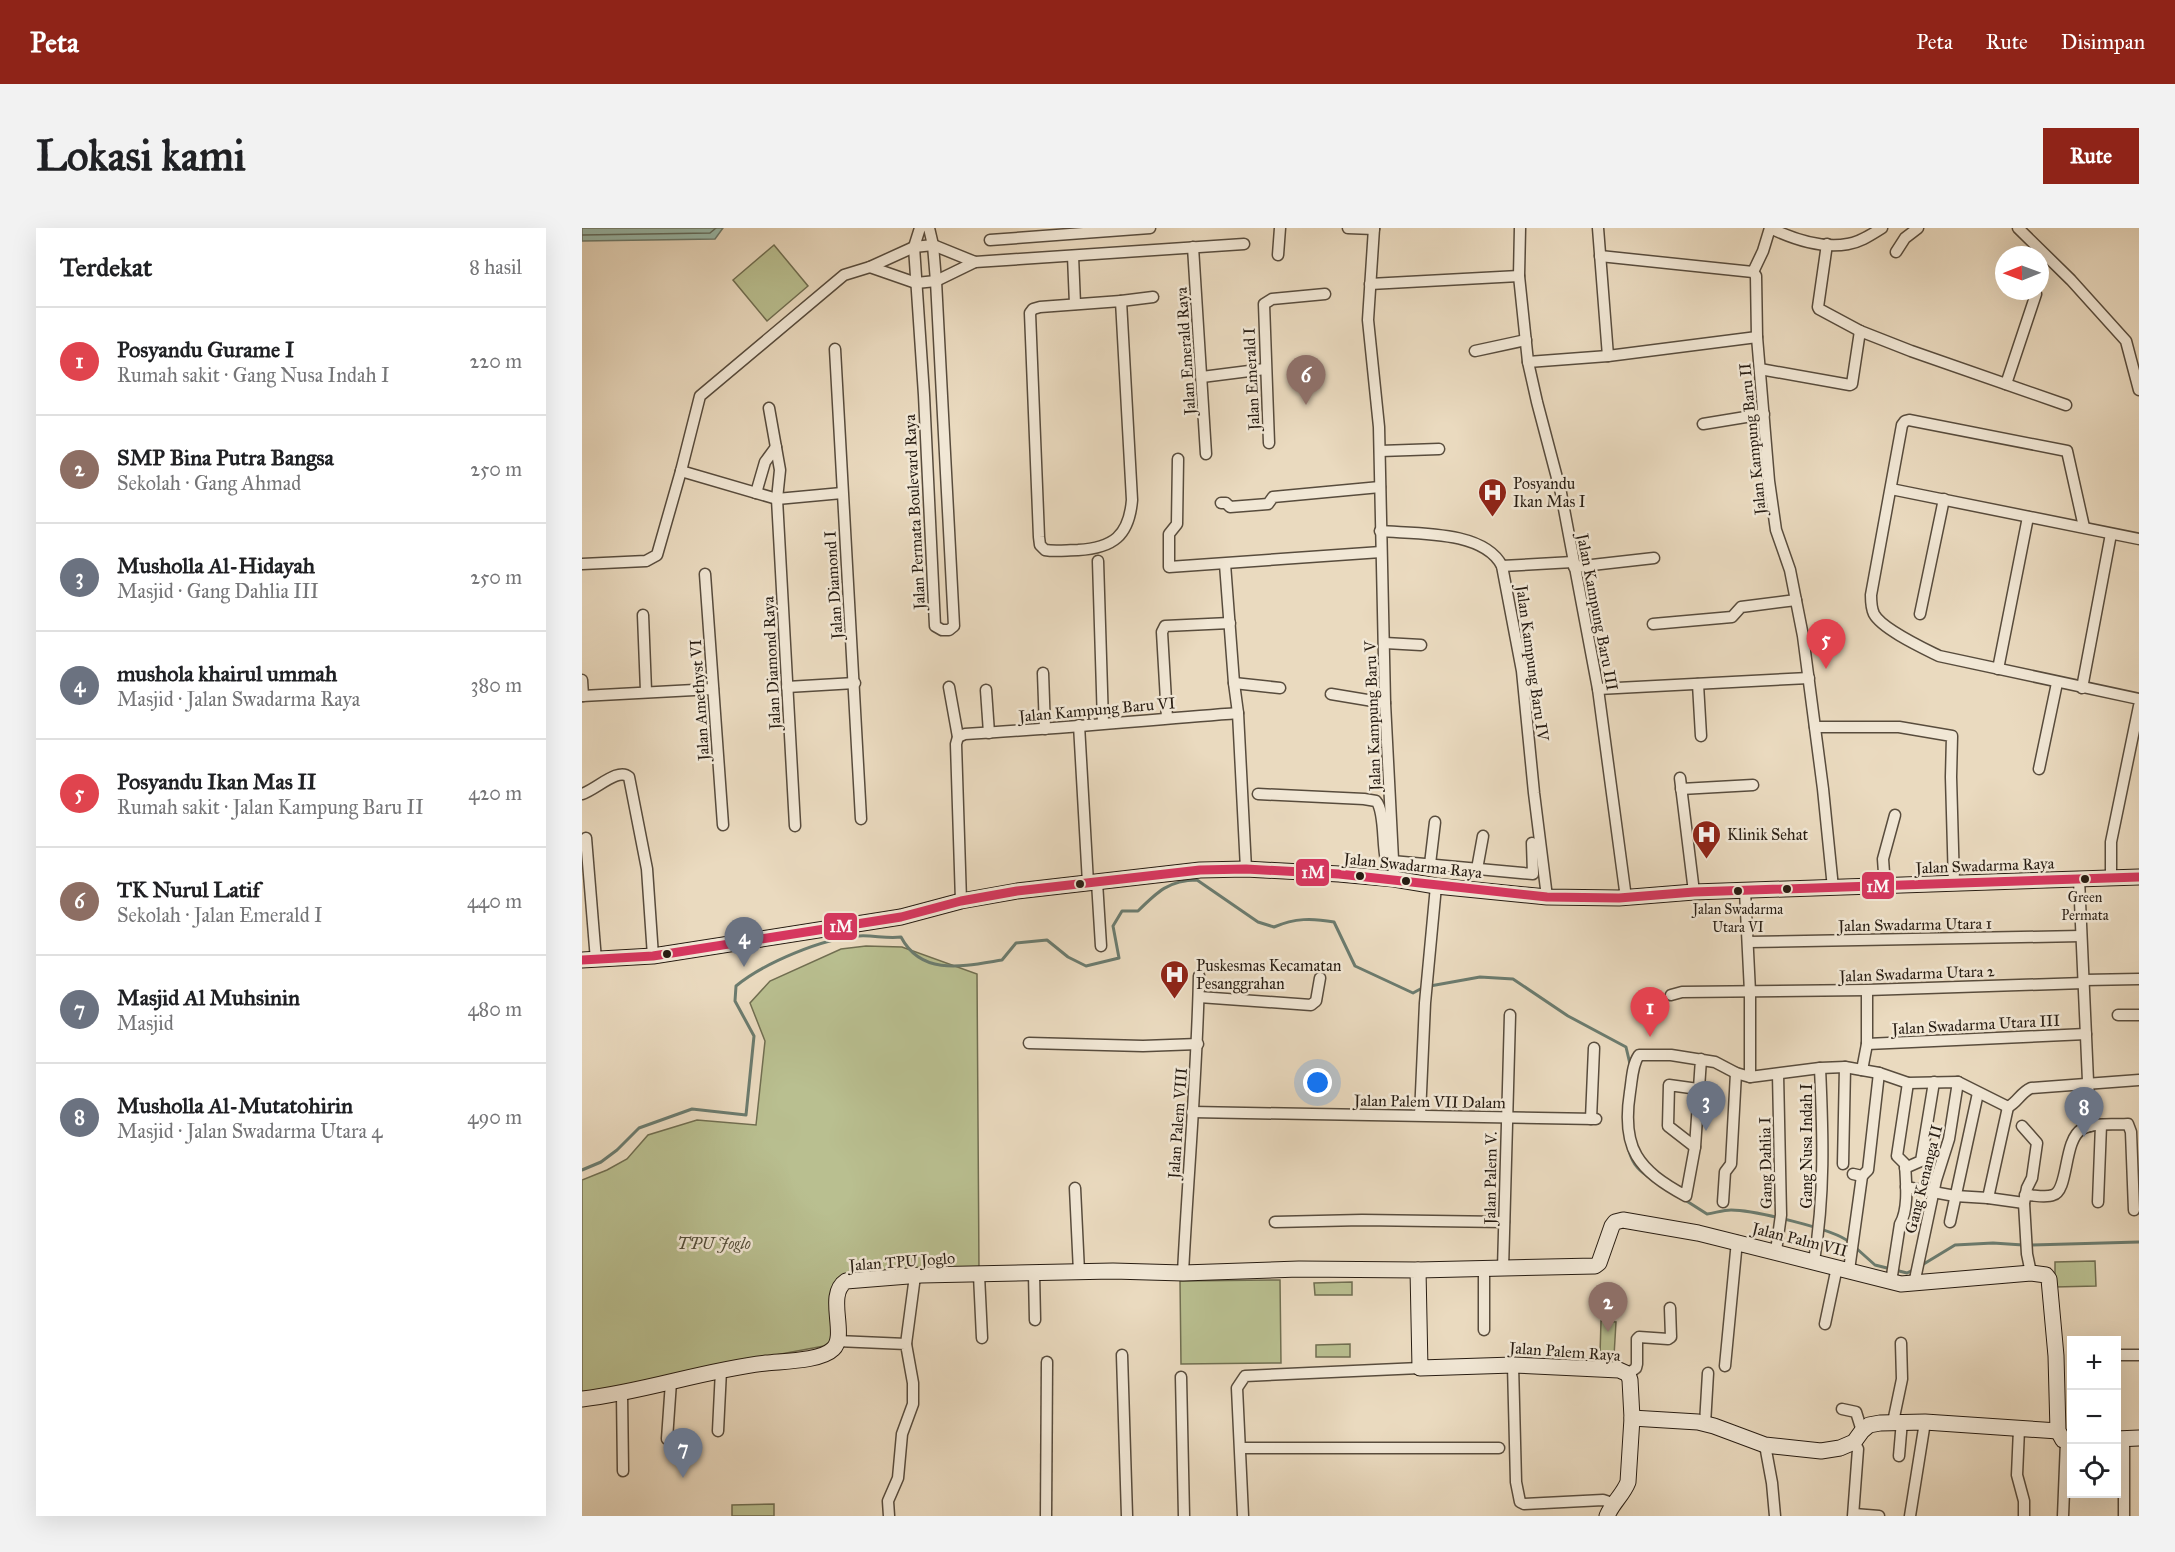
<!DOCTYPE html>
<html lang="id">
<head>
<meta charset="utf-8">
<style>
	body { margin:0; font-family:"IM FELL Great Primer",serif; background:#f2f2f2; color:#202124 }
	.controls { position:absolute; right:18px; bottom:18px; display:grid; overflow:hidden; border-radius:0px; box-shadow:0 6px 24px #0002 }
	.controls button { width:54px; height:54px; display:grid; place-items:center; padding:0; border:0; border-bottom:2px solid #e0e0e0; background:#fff; color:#202124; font:30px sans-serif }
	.compass { position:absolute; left:1413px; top:18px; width:54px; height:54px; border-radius:50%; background:#fff; box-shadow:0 6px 24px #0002; rotate:269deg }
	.you { position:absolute; left:736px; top:855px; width:21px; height:21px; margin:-15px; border:4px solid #fff; border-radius:50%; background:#1a73e8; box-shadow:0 0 0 9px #1a73e833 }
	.badge { display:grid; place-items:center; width:39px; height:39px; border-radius:50%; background:#8f2418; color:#fff; font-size:20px; font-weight:700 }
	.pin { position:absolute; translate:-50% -50px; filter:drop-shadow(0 2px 3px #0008) }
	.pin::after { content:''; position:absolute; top:32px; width:21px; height:18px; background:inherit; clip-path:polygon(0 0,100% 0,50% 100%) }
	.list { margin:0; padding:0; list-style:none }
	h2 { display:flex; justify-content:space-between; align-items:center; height:78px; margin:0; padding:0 24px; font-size:26px }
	h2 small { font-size:20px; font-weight:400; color:#757577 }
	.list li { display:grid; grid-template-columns:39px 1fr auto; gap:18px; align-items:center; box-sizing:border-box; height:108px; padding:0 24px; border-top:2px solid #e0e0e0 }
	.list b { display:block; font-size:22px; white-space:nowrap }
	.list p { margin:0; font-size:20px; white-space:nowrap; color:#757577 }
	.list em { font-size:20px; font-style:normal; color:#757577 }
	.icon { flex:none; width:33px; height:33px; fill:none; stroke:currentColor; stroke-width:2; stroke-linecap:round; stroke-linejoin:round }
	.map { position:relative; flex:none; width:1557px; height:1288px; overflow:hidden; border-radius:0px }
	header { display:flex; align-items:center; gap:36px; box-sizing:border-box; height:84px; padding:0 30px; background:#8f2418; color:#fff }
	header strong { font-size:28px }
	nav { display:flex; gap:33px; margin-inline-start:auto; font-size:21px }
	.intro { display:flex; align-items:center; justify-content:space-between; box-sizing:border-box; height:144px; padding:0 36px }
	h1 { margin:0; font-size:42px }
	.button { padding:15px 27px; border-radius:0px; background:#8f2418; color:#fff; font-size:21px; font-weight:700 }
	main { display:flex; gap:36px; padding:0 36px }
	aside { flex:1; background:#fff; border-radius:0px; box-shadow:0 6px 24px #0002 }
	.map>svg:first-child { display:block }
	.green { fill:#b9bf90; stroke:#706e51; stroke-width:1.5 }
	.water { fill:#99bbac; stroke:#6b7b6e; stroke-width:1.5 }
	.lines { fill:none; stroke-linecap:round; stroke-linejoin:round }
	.shore { stroke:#606c5f; stroke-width:1.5 }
	.stream { stroke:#6b7b6e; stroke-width:3 }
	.street-casing { stroke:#584c3d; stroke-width:13 }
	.secondary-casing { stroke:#271c12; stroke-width:17 }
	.street { stroke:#f1e7d5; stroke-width:10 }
	.secondary { stroke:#f1e7d5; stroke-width:15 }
	.bus-1-casing { stroke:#f1e7d5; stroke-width:14 }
	.bus-1 { stroke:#d6375f; stroke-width:9 }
	.bus-dot { fill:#271c12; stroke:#f1e7d5; stroke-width:2 }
	.labels { text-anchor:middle; stroke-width:5; stroke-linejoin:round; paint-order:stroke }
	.bus-label { font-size:14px; fill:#271c12; stroke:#f1e7d5 }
	.street-label { font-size:16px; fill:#271c12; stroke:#f1e7d5 }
	.poi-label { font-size:16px; fill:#271c12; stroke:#f1e7d5; text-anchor:start }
	.park-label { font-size:16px; font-style:italic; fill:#534d38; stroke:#f1e7d5 }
	.line-badge { stroke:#f1e7d5; stroke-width:2 }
	.badge-label { font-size:16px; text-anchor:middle; font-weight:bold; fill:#fff }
</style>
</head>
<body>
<header>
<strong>Peta</strong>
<nav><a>Peta</a><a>Rute</a><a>Disimpan</a></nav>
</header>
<div class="intro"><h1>Lokasi kami</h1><a class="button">Rute</a></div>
<main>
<aside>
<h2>Terdekat<small>8 hasil</small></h2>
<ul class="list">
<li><span class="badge" style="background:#e0444e">1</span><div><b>Posyandu Gurame I</b><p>Rumah sakit · Gang Nusa Indah I</p></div><em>220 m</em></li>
<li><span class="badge" style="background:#8d6e63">2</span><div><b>SMP Bina Putra Bangsa</b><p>Sekolah · Gang Ahmad</p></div><em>250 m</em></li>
<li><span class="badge" style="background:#6b7280">3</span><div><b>Musholla Al-Hidayah</b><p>Masjid · Gang Dahlia III</p></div><em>250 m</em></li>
<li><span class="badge" style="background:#6b7280">4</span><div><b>mushola khairul ummah</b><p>Masjid · Jalan Swadarma Raya</p></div><em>380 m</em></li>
<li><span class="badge" style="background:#e0444e">5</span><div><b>Posyandu Ikan Mas II</b><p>Rumah sakit · Jalan Kampung Baru II</p></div><em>420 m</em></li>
<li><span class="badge" style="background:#8d6e63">6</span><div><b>TK Nurul Latif</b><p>Sekolah · Jalan Emerald I</p></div><em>440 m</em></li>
<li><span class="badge" style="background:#6b7280">7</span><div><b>Masjid Al Muhsinin</b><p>Masjid</p></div><em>480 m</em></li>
<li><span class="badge" style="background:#6b7280">8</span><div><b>Musholla Al-Mutatohirin</b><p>Masjid · Jalan Swadarma Utara 4</p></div><em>490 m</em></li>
</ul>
</aside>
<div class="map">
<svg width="1557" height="1288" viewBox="0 0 1557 1288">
	<rect width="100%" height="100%" fill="#eadabf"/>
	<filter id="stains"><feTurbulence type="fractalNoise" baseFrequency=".00333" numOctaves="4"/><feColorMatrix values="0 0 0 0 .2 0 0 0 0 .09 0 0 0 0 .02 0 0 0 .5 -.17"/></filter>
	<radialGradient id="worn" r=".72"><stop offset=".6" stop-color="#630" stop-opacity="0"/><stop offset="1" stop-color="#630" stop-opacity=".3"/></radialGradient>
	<g class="green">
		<polygon points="192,17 226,58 185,93 151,52"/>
		<polygon points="284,718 320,719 395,746 397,1043 255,1051 257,1109 242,1118 155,1134 31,1162 0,1165 0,952 25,942 45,931 66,907 115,892 174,897 183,813 168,775 188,753 259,721"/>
		<polygon points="1513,1033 1514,1058 1473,1059 1473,1034"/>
		<polygon points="698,1052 699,1135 599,1136 598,1053"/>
		<polygon points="770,1054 770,1067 733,1067 732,1055"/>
		<polygon points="1019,1093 1034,1094 1032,1128 1018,1127"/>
		<polygon points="768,1116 768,1129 734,1129 734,1117"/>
		<polygon points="192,1276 192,1288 150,1288 150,1277"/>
	</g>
	<polygon class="water" points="0,0 141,0 133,11 0,13"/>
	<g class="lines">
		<polyline class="shore" points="0,7 128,5 134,0"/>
		<g class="stream">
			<polyline points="848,758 898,749 931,751 986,788 1044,819 1048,836"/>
			<path d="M1047 923C1051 937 1058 944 1070 951"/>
			<path d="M0 942 19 934 35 922 57 900 110 881 164 887 172 808 153 773 154 758C182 735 241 710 277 708 291 707 305 711 319 709 340 749 383 738 420 732L434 715 465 712 486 729 504 738 537 730 531 698 540 683H556C575 664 587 652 615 652L676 694 692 699C713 690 730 690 752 694L773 738 831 765 842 759"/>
			<path d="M1103 972 1125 986C1133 985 1141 982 1149 982 1170 982 1253 1001 1267 1014"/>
			<polyline points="1448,1017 1557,1014"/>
			<polyline points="1274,1020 1293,1037 1325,1045 1331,1042"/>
			<polyline points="1340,1037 1373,1017 1411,1015 1441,1017"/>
		</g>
		<defs>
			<g id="street">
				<polyline points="338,0 332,19 342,167 353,398 360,402 367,402 372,398 354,53 351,17 347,0"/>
				<polyline points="766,0 792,1"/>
				<polyline points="792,0 786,92 797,199 803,475 812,651"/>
				<polyline points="938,0 937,48 946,134 955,174 979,265 1016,461 1044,670"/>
				<polyline points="1016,0 1026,128"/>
				<polyline points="1436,0 1489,52 1544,113 1557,162"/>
				<polyline points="408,12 568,0"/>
				<polyline points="1245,16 1236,79 1237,81 1278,103"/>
				<polyline points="611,19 624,226"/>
				<polyline points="1314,24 1323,10 1336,0"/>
				<polyline points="696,27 698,0"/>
				<polyline points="491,28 493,76"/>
				<polyline points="1018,28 1171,44 1174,48 1175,109 1187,253 1194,302 1208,342 1221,408 1241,561 1251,660"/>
				<polyline points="288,39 334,55 354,53 393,34"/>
				<path d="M1171 44 1181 23 1188 0C1211 11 1240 21 1266 16 1279 14 1290 6 1300 0"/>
				<polyline points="788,56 937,48"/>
				<path d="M539 73 550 272C547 308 531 320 496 322 485 322 474 324 463 322L458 317 457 309 448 85 451 81 458 79Z"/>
				<polyline points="539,73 571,69"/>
				<polyline points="253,121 279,591"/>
				<polyline points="893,123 944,112"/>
				<polyline points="946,134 1026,128 1175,109"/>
				<polyline points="1178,141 1268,157 1270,156 1278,103 1329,123 1484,177"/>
				<polyline points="620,149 683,141"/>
				<polyline points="1424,156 1454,66"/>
				<polyline points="187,180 198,242 195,271 213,598"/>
				<polyline points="1121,196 1182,186"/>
				<polyline points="687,215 682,76 690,71 743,66"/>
				<polyline points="798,223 857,221"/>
				<polyline points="596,231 595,296 587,306 587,339 799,324"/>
				<polyline points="99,243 195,271 260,265"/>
				<polyline points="1309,261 1557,311"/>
				<polyline points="174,265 183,234 194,219"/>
				<polyline points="639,275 644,275 648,279 686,276 691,269 798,259"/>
				<path d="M1502 299 1485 223 1327 192 1323 193 1320 197 1289 367C1289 373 1289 380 1292 386 1300 401 1341 420 1357 428L1557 471"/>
				<path d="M798 303C833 306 902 302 920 338L940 443 952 565 965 669"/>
				<polyline points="516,333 521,495"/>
				<polyline points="0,336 64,333 75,327 99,243 118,168 262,47 288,39 332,19 351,17 393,34 662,16"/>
				<polyline points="643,336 652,455 656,485 664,641"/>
				<polyline points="920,338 991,334"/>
				<polyline points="992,339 1072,330"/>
				<polyline points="123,346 141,597"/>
				<polyline points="1338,386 1362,271"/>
				<polyline points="61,387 64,463"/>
				<polyline points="1071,396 1150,389 1159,379 1214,372"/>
				<polyline points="803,415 839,417"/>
				<polyline points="1416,441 1446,289"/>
				<polyline points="461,445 463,501"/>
				<polyline points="0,452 1,468"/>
				<polyline points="652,455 698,460"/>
				<polyline points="1116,456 1119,508"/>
				<polyline points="205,459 273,455"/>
				<polyline points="367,459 376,509 374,516 379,673"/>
				<polyline points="1500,460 1529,306"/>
				<polyline points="1016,461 1227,450"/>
				<polyline points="404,462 407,505"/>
				<polyline points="749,466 803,475"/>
				<polyline points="0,468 131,461"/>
				<polyline points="585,490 580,404 583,398 648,395"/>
				<polyline points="497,497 506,655"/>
				<polyline points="1233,499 1317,499 1370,508 1369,549 1372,656"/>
				<path d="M376 509 383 506C474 501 565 492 656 485"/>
				<polyline points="1457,541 1475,455"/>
				<polyline points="1098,550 1112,664"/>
				<polyline points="1099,561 1171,557"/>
				<path d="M0 566C15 561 36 539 47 549L65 641 71 728"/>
				<path d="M676 566 782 571 794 573C803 583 800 616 804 632L810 633 951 646 950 615"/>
				<polyline points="4,610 14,732"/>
				<polyline points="848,636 853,594"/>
				<polyline points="895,641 901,608"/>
				<polyline points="1529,650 1529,614 1557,478"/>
				<polyline points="1497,651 1508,898"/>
				<polyline points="515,654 519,718"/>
				<polyline points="1303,659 1301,631 1313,587"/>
				<polyline points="1163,663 1168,764 1168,849"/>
				<polyline points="1167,714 1499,708"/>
				<polyline points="1502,752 1557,751"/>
				<polyline points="1089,767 1100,764 1285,762 1502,755"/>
				<polyline points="617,769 729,777 734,773 738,750"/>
				<polyline points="1536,787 1557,787"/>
				<polyline points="447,815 561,818 616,816"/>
				<polyline points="1285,816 1504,806"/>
				<path d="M1119 831 1113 919 1104 968C1056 942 1039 921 1048 864 1050 852 1050 837 1057 827H1089L1133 834 1154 845 1168 849 1238 840 1263 839 1297 845 1326 855 1376 854 1426 879C1436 874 1438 865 1449 860L1557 852"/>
				<polyline points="1280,842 1285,816 1285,762"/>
				<polyline points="1426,879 1406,970 1442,975"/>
				<polyline points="610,884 1014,891"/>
				<polyline points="838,887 843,775 854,658"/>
				<polyline points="1009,891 1012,820"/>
				<polyline points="1440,898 1455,915 1450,950 1445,960 1442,975 1445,1026 1449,1045"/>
				<polyline points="1113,919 1086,898 1087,857 1116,861"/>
				<polyline points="1261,936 1263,839"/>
				<polyline points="1323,940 1339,933 1352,854"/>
				<polyline points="1271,946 1280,948 1286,942 1297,845"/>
				<polyline points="1324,959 1373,968 1406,970"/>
				<polyline points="493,960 497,1044"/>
				<path d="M1443 967C1452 967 1464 970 1471 967 1487 963 1481 912 1500 901 1512 894 1532 897 1546 896L1549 904 1552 982"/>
				<polyline points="1141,974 1143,944 1149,936 1154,845"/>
				<polyline points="1516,974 1519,897"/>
				<polyline points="693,994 780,992 922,994"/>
				<polyline points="1368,994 1396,865"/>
				<polyline points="1194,1023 1199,987 1196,846"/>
				<path d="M1232 1033C1243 967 1241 906 1238 840"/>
				<polyline points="902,1041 902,1102"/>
				<polyline points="921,1041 928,787"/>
				<polyline points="1267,1042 1280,948"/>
				<path d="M601 1045C606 946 615 847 617 748"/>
				<polyline points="452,1046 453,1092"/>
				<polyline points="397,1047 400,1110"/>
				<path d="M1309 1054 1318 996C1327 981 1324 954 1323 936L1315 928 1326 855"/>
				<polyline points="1332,1056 1354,952 1367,911 1376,854"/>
				<polyline points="1243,1096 1255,1039"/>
				<polyline points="255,1113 324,1116 331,1155 331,1176 320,1206 316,1250 306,1273 307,1288"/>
				<polyline points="324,1116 333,1048"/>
				<polyline points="540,1127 545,1288"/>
				<polyline points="1534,1127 1557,1127"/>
				<polyline points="931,1137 934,1254 938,1274 942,1276 1021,1272 1030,1275"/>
				<polyline points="1143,1138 1155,1013"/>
				<polyline points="1046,1146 1054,1140 1055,1136 1055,1111 1057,1109 1086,1111 1089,1109 1088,1080"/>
				<polyline points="599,1149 602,1288"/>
				<polyline points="40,1166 41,1243"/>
				<polyline points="1260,1181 1274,1184 1280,1203"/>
				<polyline points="1311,1194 1320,1151 1319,1115"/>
				<polyline points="1123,1196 1126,1145"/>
				<polyline points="1437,1201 1435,1247 1442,1273 1442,1288"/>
				<polyline points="136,1203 139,1142"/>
				<polyline points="85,1211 89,1154"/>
				<polyline points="1183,1217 1190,1255 1193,1288"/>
				<polyline points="659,1220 917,1220"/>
				<polyline points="1317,1228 1320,1193"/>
				<polyline points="1272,1286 1297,1288"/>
				<polyline points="464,1288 465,1134"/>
				<polyline points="661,1288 655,1160 663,1148 838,1140"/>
				<polyline points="1271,1288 1276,1221 1272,1214"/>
				<polyline points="1328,1288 1343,1194"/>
				<polyline points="1481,1288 1484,1214"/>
				<polyline points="1542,1288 1542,1211"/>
			</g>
			<g id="secondary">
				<polyline points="0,732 71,728 319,689 379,673 435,663 618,642 664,641 757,646 812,651 854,658 965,669 1037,670 1112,664 1557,649"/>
				<polyline points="836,1042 1013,1038 1017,1035 1030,998 1033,994 1041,992 1116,1005 1319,1056 1449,1045 1464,1047 1467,1051 1474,1128 1476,1203 1481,1212 1490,1215"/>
				<path d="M0 1171C62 1164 122 1142 184 1135 201 1133 239 1133 251 1121 266 1107 243 1067 264 1053L339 1047 531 1043 601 1045 717 1041 836 1042 838 1140 931 1137 1037 1142 1046 1146 1048 1152 1050 1190 1046 1254C1041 1267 1031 1274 1025 1288"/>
				<polyline points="1050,1190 1116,1194 1132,1198 1183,1217 1239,1223 1258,1220 1272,1214 1280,1203 1287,1197 1298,1195 1343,1194 1476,1203"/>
				<polyline points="1534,1211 1557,1210"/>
			</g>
		</defs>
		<use href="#street" class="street-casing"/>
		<use href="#secondary" class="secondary-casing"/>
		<use href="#street" class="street"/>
		<use href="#secondary" class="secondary"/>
		<defs>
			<polyline id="bus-1" points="0,732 71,728 319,689 379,673 435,663 618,642 664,641 757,646 965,669 1037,670 1112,664 1557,649"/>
		</defs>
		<use href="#bus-1" class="bus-1-casing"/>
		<use href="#bus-1" class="bus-1"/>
	</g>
	<defs>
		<symbol id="hospital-pin" viewBox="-11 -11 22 30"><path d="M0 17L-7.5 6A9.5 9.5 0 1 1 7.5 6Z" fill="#8f2418" stroke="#f1e7d5"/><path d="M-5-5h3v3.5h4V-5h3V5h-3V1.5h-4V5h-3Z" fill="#fff"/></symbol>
	</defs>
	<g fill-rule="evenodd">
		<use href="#hospital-pin" x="894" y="248" width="33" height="45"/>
		<use href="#hospital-pin" x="1108" y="590" width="33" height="45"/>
		<use href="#hospital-pin" x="576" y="730" width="33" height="45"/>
	</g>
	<g class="bus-dot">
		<circle cx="778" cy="648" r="5"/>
		<circle cx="1503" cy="651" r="5"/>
		<circle cx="824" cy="653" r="5"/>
		<circle cx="498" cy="656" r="5"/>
		<circle cx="1205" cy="661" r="5"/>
		<circle cx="1156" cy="663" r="5"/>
		<circle cx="85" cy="726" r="5"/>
	</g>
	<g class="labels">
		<g class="bus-label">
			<text x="1503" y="674">Green<tspan x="1503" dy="18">Permata</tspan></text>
			<text x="1156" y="686">Jalan Swadarma<tspan x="1156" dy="18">Utara VI</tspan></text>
		</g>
		<g class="street-label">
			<text transform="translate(603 123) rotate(-94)" y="6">Jalan Emerald Raya</text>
			<text transform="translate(669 151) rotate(-93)" y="6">Jalan Emerald I</text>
			<text transform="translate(1170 211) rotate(-96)" y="6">Jalan Kampung Baru II</text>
			<text transform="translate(332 284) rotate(-93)" y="6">Jalan Permata Boulevard Raya</text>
			<text transform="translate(251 357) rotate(-94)" y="6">Jalan Diamond I</text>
			<text transform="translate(1016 384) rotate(79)" y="6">Jalan Kampung Baru III</text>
			<text transform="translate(189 435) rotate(-93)" y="6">Jalan Diamond Raya</text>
			<text transform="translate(951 435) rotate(82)" y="6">Jalan Kampung Baru IV</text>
			<text transform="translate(117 472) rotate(-94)" y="6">Jalan Amethyst VI</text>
			<text transform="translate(515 481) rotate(-5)" y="6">Jalan Kampung Baru VI</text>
			<text transform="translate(790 488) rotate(-92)" y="6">Jalan Kampung Baru V</text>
			<text transform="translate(831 637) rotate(6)" y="6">Jalan Swadarma Raya</text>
			<text transform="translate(1403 637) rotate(-2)" y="6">Jalan Swadarma Raya</text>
			<text transform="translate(1333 696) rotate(-1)" y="6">Jalan Swadarma Utara 1</text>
			<text transform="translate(1335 745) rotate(-2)" y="6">Jalan Swadarma Utara 2</text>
			<text transform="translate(1394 796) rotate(-3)" y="6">Jalan Swadarma Utara III</text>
			<text transform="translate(848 873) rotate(1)" y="6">Jalan Palem VII Dalam</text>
			<text transform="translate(595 895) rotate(-86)" y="6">Jalan Palem VIII</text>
			<text transform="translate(1224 918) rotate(-90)" y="6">Gang Nusa Indah I</text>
			<text transform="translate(1183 935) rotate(-91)" y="6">Gang Dahlia I</text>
			<text transform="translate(908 950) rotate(-89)" y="6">Jalan Palem V.</text>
			<text transform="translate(1341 951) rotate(-76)" y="6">Gang Kenanga II</text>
			<text transform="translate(1218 1011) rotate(14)" y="6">Jalan Palm VII</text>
			<text transform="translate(320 1033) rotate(-4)" y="6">Jalan TPU Joglo</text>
			<text transform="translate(983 1123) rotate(4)" y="6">Jalan Palem Raya</text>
		</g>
		<g class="poi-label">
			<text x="931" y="261">Posyandu<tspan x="931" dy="18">Ikan Mas I</tspan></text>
			<text x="1145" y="612">Klinik Sehat</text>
			<text x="614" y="743">Puskesmas Kecamatan<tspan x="614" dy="18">Pesanggrahan</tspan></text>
		</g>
		<g class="park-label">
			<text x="132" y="1021">TPU Joglo</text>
		</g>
	</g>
	<g class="line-badge">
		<rect x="713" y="630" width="35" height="29" rx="6" fill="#d6375f"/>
		<rect x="1279" y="643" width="34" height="29" rx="6" fill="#d6375f"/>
		<rect x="241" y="684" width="35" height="29" rx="6" fill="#d6375f"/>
	</g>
	<g class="badge-label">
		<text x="731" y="650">1M</text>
		<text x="1296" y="664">1M</text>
		<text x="259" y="704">1M</text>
	</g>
	<rect width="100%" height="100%" filter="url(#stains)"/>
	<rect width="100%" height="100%" fill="url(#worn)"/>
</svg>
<div class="controls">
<button>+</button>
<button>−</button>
<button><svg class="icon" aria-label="locate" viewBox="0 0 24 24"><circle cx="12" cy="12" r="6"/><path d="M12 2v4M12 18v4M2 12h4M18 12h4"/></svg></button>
</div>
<svg class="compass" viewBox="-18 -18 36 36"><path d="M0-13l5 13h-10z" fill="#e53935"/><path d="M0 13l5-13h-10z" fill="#757577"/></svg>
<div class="you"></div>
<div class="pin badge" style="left:1068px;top:809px;background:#e0444e">1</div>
<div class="pin badge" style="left:1026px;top:1104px;background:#8d6e63">2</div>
<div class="pin badge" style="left:1124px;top:903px;background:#6b7280">3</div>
<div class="pin badge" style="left:162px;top:739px;background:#6b7280">4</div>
<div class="pin badge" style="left:1244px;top:441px;background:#e0444e">5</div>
<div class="pin badge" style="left:724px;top:177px;background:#8d6e63">6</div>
<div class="pin badge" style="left:101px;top:1250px;background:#6b7280">7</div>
<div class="pin badge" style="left:1502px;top:909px;background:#6b7280">8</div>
</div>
</main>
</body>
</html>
